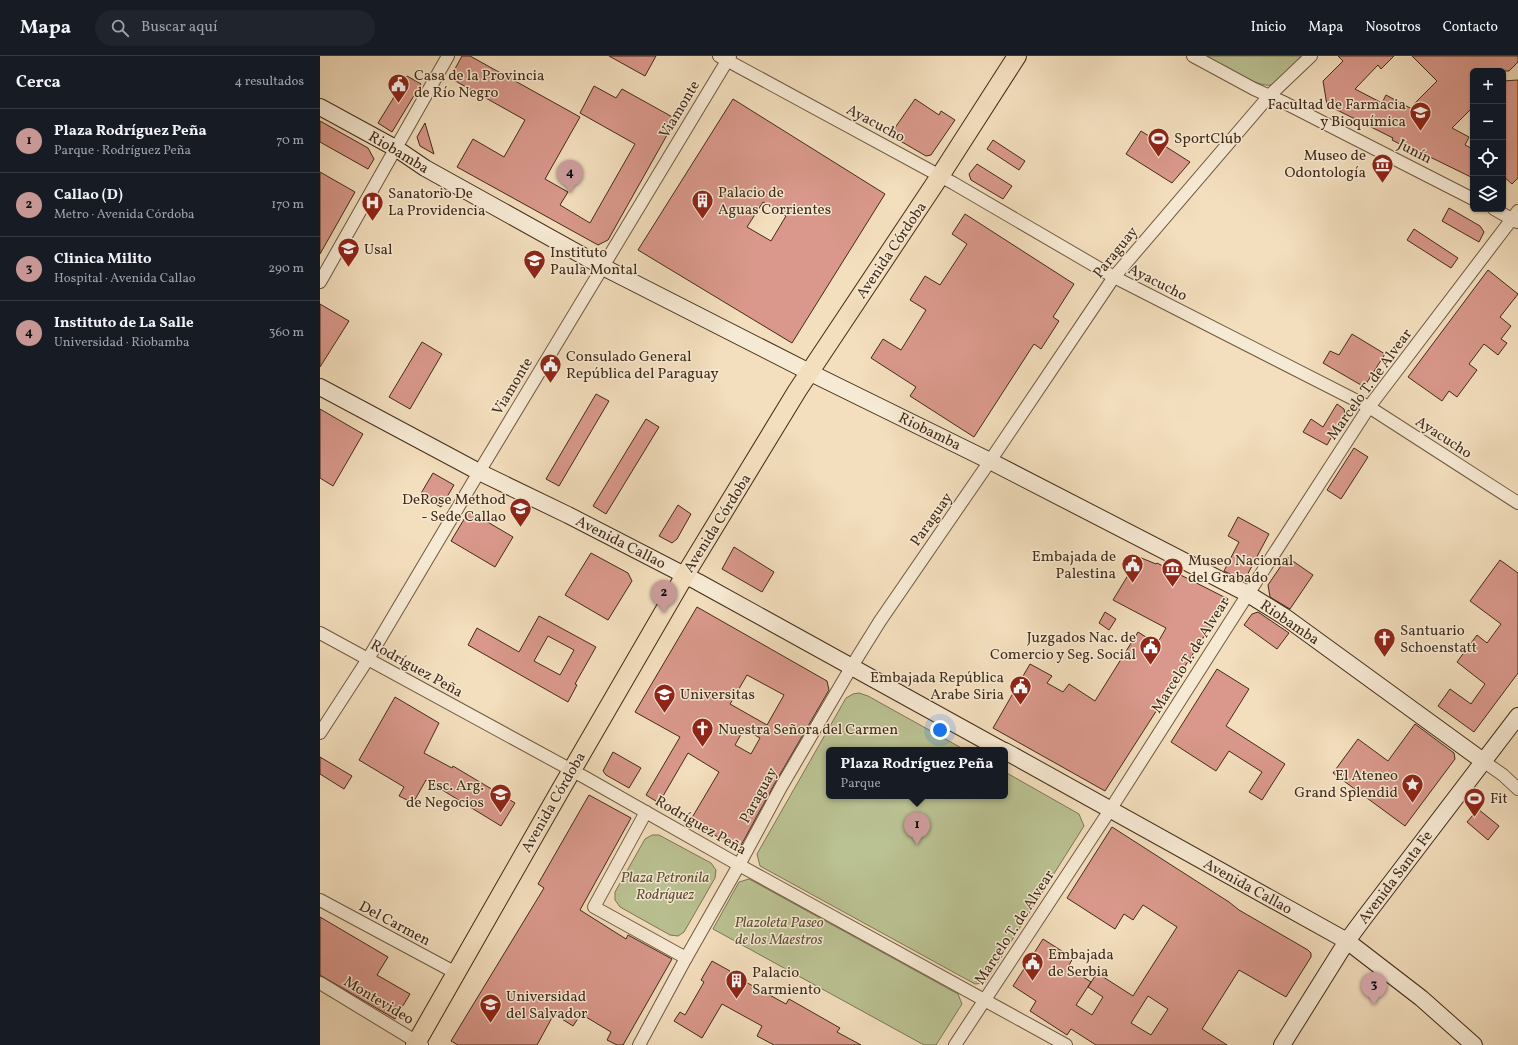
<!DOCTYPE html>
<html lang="es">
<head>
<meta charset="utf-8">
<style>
	body { margin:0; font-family:Vollkorn,serif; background:#20242c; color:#f1f3f6 }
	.controls { position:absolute; right:12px; top:12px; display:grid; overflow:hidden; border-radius:6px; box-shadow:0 1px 3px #0004 }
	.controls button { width:36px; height:36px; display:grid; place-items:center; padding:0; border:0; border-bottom:1px solid #363941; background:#171b24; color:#f1f3f6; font:20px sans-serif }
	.you { position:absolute; left:620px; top:674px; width:14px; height:14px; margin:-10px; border:3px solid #fff; border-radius:50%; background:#1a73e8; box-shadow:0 0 0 6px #1a73e833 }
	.badge { display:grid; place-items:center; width:26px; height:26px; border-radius:50%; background:#c59692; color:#111; font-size:13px; font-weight:700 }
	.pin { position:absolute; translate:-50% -33px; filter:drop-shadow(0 1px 2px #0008) }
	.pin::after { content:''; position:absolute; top:21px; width:14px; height:12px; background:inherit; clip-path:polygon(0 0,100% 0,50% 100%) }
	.popup { position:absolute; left:506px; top:691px; width:182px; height:52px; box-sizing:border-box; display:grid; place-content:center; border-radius:6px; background:#171b24; filter:drop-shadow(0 1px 3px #0005); font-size:13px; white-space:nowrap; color:#9ea1a6 }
	.popup b { font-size:15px; color:#f1f3f6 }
	.popup::after { content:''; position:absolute; left:50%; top:100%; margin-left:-8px; border:8px solid transparent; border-top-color:#171b24 }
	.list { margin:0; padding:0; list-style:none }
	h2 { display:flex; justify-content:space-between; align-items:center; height:52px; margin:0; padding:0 16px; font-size:17px }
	h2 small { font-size:13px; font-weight:400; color:#9ea1a6 }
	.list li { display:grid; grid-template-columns:26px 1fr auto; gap:12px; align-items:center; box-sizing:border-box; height:64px; padding:0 16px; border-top:1px solid #363941 }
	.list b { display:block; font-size:15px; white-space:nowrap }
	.list p { margin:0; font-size:13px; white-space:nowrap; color:#9ea1a6 }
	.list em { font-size:13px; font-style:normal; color:#9ea1a6 }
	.icon { flex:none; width:22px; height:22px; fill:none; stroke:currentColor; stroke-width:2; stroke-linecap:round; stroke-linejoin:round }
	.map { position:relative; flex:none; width:1198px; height:989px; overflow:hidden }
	header { display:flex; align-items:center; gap:24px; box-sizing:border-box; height:56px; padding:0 20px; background:#171b24; border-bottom:1px solid #363941 }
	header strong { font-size:19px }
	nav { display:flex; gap:22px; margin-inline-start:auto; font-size:14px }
	.search { width:280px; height:36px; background:#20242c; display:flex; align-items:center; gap:10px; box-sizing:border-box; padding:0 14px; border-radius:22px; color:#9ea1a6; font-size:15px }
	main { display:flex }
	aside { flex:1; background:#171b24 }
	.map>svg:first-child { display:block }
	.green { fill:#bac192; stroke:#7e7655 }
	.building { fill:#d9988b; stroke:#422b18; fill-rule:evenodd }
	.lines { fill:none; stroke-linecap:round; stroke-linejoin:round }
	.street-casing { stroke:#6e5841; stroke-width:14 }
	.secondary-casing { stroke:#422b18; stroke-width:18 }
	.primary-casing { stroke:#422b18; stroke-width:20 }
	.street { stroke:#f7ead4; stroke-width:12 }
	.secondary { stroke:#f7ead4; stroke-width:16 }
	.primary { stroke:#f3debd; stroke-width:18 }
	.labels { text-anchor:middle; stroke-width:3; stroke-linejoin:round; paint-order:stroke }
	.poi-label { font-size:15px; fill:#422b18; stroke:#f7ead4; text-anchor:start }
	.street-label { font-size:15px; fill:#422b18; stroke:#f7ead4 }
	.park-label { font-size:15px; font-style:italic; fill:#605036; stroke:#f7ead4 }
</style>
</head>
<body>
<header>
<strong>Mapa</strong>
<div class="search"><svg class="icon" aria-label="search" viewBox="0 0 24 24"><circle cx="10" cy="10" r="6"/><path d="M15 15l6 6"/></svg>Buscar aquí</div>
<nav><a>Inicio</a><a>Mapa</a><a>Nosotros</a><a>Contacto</a></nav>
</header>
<main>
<aside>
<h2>Cerca<small>4 resultados</small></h2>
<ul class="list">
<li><span class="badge">1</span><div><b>Plaza Rodríguez Peña</b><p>Parque · Rodríguez Peña</p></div><em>70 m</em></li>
<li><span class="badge">2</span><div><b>Callao (D)</b><p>Metro · Avenida Córdoba</p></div><em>170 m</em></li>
<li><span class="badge">3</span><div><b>Clinica Milito</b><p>Hospital · Avenida Callao</p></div><em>290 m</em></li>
<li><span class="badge">4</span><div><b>Instituto de La Salle</b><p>Universidad · Riobamba</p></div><em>360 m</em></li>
</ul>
</aside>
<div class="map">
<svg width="1198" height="989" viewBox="0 0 1198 989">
	<rect width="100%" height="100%" fill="#f3debd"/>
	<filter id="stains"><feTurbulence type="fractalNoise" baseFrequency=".005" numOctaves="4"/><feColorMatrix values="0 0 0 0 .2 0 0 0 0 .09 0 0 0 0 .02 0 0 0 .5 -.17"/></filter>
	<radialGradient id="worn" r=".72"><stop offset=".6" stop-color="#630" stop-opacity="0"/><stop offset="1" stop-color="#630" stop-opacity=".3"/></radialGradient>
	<g class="green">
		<path d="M886 0H983L952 29C936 32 901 8 886 0Z"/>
		<polygon points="539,637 548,640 645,694 509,694 509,740 685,740 685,716 759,758 764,770 665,927 655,928 440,810 437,798 526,642 533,638"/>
		<polygon points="332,779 339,779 391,807 396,814 395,822 364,876 358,880 350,879 300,851 295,844 295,836 325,783"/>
		<polygon points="429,823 638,938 642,948 616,989 604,989 393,873 419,826"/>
	</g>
	<g class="building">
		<polygon points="142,0 150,0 260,61 225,123 248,136 240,149 270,167 315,88 260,57 274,30 296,42 302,33 356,63 288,184 278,189 137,111 153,83 184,101 205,64 130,22"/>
		<polygon points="289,0 336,0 325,20"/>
		<polygon points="1018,0 1074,0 1061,13 1058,9 1035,33 1062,47 1066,39 1090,52 1117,25 1092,0 1198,0 1198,6 1189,15 1153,15 1153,51 1132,72 1149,81 1145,89 1153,93 1153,122 1110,101 1109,103 1072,84 1073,82 1007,49 1003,25 1023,5"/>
		<polygon points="87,20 101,28 72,76 58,67"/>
		<polygon points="1198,24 1198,122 1192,128 1183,120 1183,25"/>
		<path d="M413 43 565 138 472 287 318 194ZM443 146 466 160 451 185 427 171Z"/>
		<polygon points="595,43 619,59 621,55 635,64 611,99 606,100 570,79"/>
		<polygon points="0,65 48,92 54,103 48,113 0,86"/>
		<polygon points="105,67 114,98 100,90 97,81"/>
		<polygon points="821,75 870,106 852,127 806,98"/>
		<polygon points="673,84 705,105 699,114 667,93"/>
		<polygon points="657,108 692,130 683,143 651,124 649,118"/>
		<polygon points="0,116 35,136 0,198"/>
		<polygon points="1129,152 1160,170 1164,176 1159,186 1122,165"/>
		<polygon points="645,158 754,228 733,261 739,265 721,293 714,288 654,381 590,340 596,331 551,302 563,283 581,294 606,254 590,244 605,220 620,229 647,188 632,178"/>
		<polygon points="1094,173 1138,202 1131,212 1087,184"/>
		<polygon points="1168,214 1198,238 1180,261 1191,270 1181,283 1187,287 1178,299 1164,288 1149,308 1157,314 1137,341 1129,335 1122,345 1088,321"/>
		<polygon points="0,248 29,265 0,311"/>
		<polygon points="1032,278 1065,298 1046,328 1041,329 1003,307 1010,295 1019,299"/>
		<polygon points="102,286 122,298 90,353 69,341"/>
		<polygon points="276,338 289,345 239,430 226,423"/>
		<polygon points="1017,348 1024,353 1025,358 1007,389 983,376 991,363 1003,371"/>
		<polygon points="0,353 43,378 13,430 0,422"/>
		<polygon points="326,363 339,371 286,458 273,450"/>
		<polygon points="1034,392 1048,401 1021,443 1007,434"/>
		<polygon points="113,417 134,429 121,451 100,439"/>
		<polygon points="358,449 371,458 357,483 352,487 339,480"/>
		<polygon points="149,455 193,481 175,511 131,485"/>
		<polygon points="918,461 949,478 924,525 904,515 919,486 908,480"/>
		<polygon points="414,491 454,516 442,536 402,513"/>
		<polygon points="271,497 308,517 312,525 288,564 245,539"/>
		<polygon points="819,501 836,508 837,507 908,543 785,735 673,672 710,608 732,620 727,627 743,636 749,628 775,645 818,576 837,588 846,572 793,544"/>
		<polygon points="967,501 993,519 970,553 950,541 948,529"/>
		<polygon points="1180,504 1198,517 1198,617 1154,676 1118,650 1130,633 1151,648 1165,628 1137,606 1157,579 1167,587 1181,568 1150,545"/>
		<path d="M377 551 507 625 509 634 455 727 419 793 370 765 399 716 368 697 339 747 326 739 360 681 315 656ZM427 619 464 639 447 669 410 648ZM424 673 440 682 431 698 415 689Z"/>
		<polygon points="785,556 796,563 789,574 779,567"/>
		<polygon points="938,556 969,577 957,593 924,569 932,558"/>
		<path d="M219 560 276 591 255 628 257 629 248 646 148 589 157 572 199 596ZM228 580 254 594 240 619 214 605Z"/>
		<polygon points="897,613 929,633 906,670 965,708 942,744 929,736 942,716 909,695 896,715 851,686"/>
		<polygon points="75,641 119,667 104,697 132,712 133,710 195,747 181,770 106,724 93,747 79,740 84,731 39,704"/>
		<polygon points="1095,668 1134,697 1135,703 1085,770 1013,717 1038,683 1068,705"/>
		<polygon points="293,696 321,712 309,732 286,719 283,715"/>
		<polygon points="0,701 32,720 24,733 0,718"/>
		<polygon points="269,739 311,762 260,854 306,883 308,879 352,903 303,989 297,989 287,984 291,976 261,958 253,970 234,958 217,989 138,989 131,985 224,832 218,828"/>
		<polygon points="1158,753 1179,770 1168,784 1147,766"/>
		<path d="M792 771 909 846 919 854 988 894 991 897V901L966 941 919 914 882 973 907 989H776L751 973 747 979 710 955 716 945 693 930 723 883 753 902 748 911 771 926 756 949 772 959 783 941 768 931 777 917 813 940 857 871 823 849 813 864 804 858 795 873 747 842ZM828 940 848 953 831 979 811 967Z"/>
		<polygon points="0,861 68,901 57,919 90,938 75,963 0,919"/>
		<polygon points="392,905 410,915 409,917 466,948 469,943 520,972 517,976 541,989 454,989 437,980 442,970 402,948 382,982 354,965 360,956 365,959 384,926 381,924"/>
	</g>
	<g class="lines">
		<defs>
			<g id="street">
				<polyline points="399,0 633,127 794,221 1049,351 1198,447"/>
				<polyline points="873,0 934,33 965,47 1153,143"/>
				<polyline points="1174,153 1197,166"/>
				<polyline points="0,226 128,0"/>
				<polyline points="0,577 266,722 419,809 746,989"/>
				<polyline points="0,677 48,603 159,416 410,0"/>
				<polyline points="1163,705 1183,719 1198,733"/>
				<polyline points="326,756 274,851 366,902"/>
				<polyline points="0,844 136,917"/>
				<polyline points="0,927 102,989"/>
				<polyline points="319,989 366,902 419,809 461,731 532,610 560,565 670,405 794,221 949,40 991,0"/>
				<polyline points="635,989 790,754 928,538 1049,351 1198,155"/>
			</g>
			<g id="secondary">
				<polyline points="0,51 77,93 105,112 283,211 501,322 670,405 928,538 965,561 1163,705"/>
				<polyline points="0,331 159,416 248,459 378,526 682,694"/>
				<polyline points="685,695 1027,885 1101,942 1154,989"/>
				<polyline points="962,989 1027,885 1044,862 1198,660"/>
			</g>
			<polyline id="primary" points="95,989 241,733 365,519 477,335 620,120 697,0"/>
		</defs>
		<use href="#street" class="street-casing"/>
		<use href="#secondary" class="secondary-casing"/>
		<use href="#primary" class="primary-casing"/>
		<use href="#street" class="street"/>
		<use href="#secondary" class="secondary"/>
		<use href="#primary" class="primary"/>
	</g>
	<defs>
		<symbol id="civic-pin" viewBox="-11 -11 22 30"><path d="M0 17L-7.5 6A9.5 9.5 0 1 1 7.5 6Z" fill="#8f2418" stroke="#f7ead4"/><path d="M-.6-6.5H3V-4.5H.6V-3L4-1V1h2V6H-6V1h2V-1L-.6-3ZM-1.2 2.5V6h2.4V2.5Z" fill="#fff"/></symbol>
		<symbol id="university-pin" viewBox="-11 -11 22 30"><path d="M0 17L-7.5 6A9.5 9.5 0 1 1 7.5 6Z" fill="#8f2418" stroke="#f7ead4"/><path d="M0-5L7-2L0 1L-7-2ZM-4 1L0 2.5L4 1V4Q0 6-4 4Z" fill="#fff"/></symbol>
		<symbol id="stadium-pin" viewBox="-11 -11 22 30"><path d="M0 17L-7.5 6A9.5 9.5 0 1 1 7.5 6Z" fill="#8f2418" stroke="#f7ead4"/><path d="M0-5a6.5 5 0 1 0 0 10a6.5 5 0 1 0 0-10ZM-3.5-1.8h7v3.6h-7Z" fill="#fff"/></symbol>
		<symbol id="museum-pin" viewBox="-11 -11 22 30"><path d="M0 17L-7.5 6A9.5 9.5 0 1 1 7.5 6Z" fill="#8f2418" stroke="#f7ead4"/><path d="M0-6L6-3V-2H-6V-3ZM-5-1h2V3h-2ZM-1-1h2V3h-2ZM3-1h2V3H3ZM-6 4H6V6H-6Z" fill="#fff"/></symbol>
		<symbol id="building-pin" viewBox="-11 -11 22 30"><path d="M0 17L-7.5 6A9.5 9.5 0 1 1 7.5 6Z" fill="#8f2418" stroke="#f7ead4"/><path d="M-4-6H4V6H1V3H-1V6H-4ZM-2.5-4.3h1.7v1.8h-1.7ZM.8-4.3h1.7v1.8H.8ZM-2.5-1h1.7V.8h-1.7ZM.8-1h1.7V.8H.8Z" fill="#fff"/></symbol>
		<symbol id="hospital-pin" viewBox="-11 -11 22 30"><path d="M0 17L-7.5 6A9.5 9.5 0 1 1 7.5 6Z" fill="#8f2418" stroke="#f7ead4"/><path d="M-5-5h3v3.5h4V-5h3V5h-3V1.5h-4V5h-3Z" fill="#fff"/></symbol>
		<symbol id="church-pin" viewBox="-11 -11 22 30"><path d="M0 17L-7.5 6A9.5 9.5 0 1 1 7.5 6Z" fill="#8f2418" stroke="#f7ead4"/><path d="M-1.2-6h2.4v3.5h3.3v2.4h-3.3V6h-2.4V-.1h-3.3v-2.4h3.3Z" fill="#fff"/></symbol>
		<symbol id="sight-pin" viewBox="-11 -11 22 30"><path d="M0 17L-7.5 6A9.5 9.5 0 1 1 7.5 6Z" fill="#8f2418" stroke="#f7ead4"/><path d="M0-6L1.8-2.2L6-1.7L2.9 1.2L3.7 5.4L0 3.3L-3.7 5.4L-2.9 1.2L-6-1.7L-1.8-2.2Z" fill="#fff"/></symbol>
	</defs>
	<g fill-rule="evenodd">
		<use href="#civic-pin" x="66" y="16" width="25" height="34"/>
		<use href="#university-pin" x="1088" y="44" width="25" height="34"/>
		<use href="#stadium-pin" x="826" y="70" width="25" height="34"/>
		<use href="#museum-pin" x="1050" y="96" width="25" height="34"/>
		<use href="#building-pin" x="370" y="132" width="25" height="34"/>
		<use href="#hospital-pin" x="40" y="134" width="25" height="34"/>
		<use href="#university-pin" x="16" y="180" width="25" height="34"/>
		<use href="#university-pin" x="202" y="192" width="25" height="34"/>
		<use href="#civic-pin" x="218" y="296" width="25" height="34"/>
		<use href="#university-pin" x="188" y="440" width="25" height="34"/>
		<use href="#civic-pin" x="800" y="496" width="25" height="34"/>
		<use href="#museum-pin" x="840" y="500" width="25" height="34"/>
		<use href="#church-pin" x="1052" y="570" width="25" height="34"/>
		<use href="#civic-pin" x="818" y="578" width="25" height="34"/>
		<use href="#civic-pin" x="688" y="618" width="25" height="34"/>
		<use href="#university-pin" x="332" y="626" width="25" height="34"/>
		<use href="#church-pin" x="370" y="660" width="25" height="34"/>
		<use href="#sight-pin" x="1080" y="716" width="25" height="34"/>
		<use href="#university-pin" x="168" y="726" width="25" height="34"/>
		<use href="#stadium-pin" x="1142" y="730" width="25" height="34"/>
		<use href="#civic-pin" x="700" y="894" width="25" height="34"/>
		<use href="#building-pin" x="404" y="912" width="25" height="34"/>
		<use href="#university-pin" x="158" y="936" width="25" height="34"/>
	</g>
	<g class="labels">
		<g class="poi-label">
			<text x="94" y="24">Casa de la Provincia<tspan x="94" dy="17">de Río Negro</tspan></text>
			<text x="1086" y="53" text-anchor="end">Facultad de Farmacia<tspan x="1086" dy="17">y Bioquímica</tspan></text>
			<text x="854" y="87">SportClub</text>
			<text x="1046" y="104" text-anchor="end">Museo de<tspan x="1046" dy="17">Odontología</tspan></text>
			<text x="398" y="141">Palacio de<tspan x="398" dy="17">Aguas Corrientes</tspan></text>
			<text x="68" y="142">Sanatorio De<tspan x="68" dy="17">La Providencia</tspan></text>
			<text x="44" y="198">Usal</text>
			<text x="230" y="201">Instituto<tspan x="230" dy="17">Paula Montal</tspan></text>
			<text x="246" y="305">Consulado General<tspan x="246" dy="17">República del Paraguay</tspan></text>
			<text x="186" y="448" text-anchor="end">DeRose Method<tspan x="186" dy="17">- Sede Callao</tspan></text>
			<text x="796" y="505" text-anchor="end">Embajada de<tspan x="796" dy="17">Palestina</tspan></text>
			<text x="868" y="509">Museo Nacional<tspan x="868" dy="17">del Grabado</tspan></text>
			<text x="1080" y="579">Santuario<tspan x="1080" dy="17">Schoenstatt</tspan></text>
			<text x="816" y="586" text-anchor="end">Juzgados Nac. de<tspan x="816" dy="17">Comercio y Seg. Social</tspan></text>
			<text x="684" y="626" text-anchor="end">Embajada República<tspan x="684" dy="17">Arabe Siria</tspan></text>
			<text x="360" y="643">Universitas</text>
			<text x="398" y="678">Nuestra Señora del Carmen</text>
			<text x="1078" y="724" text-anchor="end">El Ateneo<tspan x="1078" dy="17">Grand Splendid</tspan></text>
			<text x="164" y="734" text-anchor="end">Esc. Arg.<tspan x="164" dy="17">de Negocios</tspan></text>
			<text x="1170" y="747">Fit</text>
			<text x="728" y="903">Embajada<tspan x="728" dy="17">de Serbia</tspan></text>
			<text x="432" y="921">Palacio<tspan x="432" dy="17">Sarmiento</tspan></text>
			<text x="186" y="945">Universidad<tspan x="186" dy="17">del Salvador</tspan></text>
		</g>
		<g class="street-label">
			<text transform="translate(359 53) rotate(-59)" y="5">Viamonte</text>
			<text transform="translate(556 67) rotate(28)" y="5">Ayacucho</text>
			<text transform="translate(1095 95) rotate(27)" y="5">Junín</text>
			<text transform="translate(79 96) rotate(31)" y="5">Riobamba</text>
			<text transform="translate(571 194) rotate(-56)" y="5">Avenida Córdoba</text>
			<text transform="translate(795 196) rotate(-51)" y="5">Paraguay</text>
			<text transform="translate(838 226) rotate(27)" y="5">Ayacucho</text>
			<text transform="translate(1049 328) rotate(-54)" y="5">Marcelo T. de Alvear</text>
			<text transform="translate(192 330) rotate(-59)" y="5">Viamonte</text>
			<text transform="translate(610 375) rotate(26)" y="5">Riobamba</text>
			<text transform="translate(1124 381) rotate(33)" y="5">Ayacucho</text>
			<text transform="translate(611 463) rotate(-55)" y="5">Paraguay</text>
			<text transform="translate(397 467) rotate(-58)" y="5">Avenida Córdoba</text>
			<text transform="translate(301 486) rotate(27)" y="5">Avenida Callao</text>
			<text transform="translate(970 566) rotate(34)" y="5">Riobamba</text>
			<text transform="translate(870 599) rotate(-58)" y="5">Marcelo T. de Alvear</text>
			<text transform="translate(97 612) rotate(29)" y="5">Rodríguez Peña</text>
			<text transform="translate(438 739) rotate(-61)" y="5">Paraguay</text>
			<text transform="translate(233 746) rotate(-60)" y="5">Avenida Córdoba</text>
			<text transform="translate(381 769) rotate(30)" y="5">Rodríguez Peña</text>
			<text transform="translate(1075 821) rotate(-53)" y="5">Avenida Santa Fe</text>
			<text transform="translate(928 830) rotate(29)" y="5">Avenida Callao</text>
			<text transform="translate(75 867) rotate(28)" y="5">Del Carmen</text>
			<text transform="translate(694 871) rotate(-57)" y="5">Marcelo T. de Alvear</text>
			<text transform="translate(59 944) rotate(31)" y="5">Montevideo</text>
		</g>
		<g class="park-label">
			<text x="345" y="826">Plaza Petronila<tspan x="345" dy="17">Rodríguez</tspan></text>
			<text x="459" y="871">Plazoleta Paseo<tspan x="459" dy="17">de los Maestros</tspan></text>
		</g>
	</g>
	<rect width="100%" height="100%" filter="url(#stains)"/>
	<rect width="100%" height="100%" fill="url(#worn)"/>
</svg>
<div class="controls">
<button>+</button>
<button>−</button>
<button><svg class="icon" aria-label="locate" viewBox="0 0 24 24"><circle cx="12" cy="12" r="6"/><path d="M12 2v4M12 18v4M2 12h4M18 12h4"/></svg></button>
<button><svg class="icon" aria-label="layers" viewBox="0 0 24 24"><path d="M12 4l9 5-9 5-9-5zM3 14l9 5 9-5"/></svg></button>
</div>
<div class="you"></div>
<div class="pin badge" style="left:597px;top:789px">1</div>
<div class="popup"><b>Plaza Rodríguez Peña</b>Parque</div>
<div class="pin badge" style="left:344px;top:557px">2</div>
<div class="pin badge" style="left:1054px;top:949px">3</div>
<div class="pin badge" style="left:250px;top:137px">4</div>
</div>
</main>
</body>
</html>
